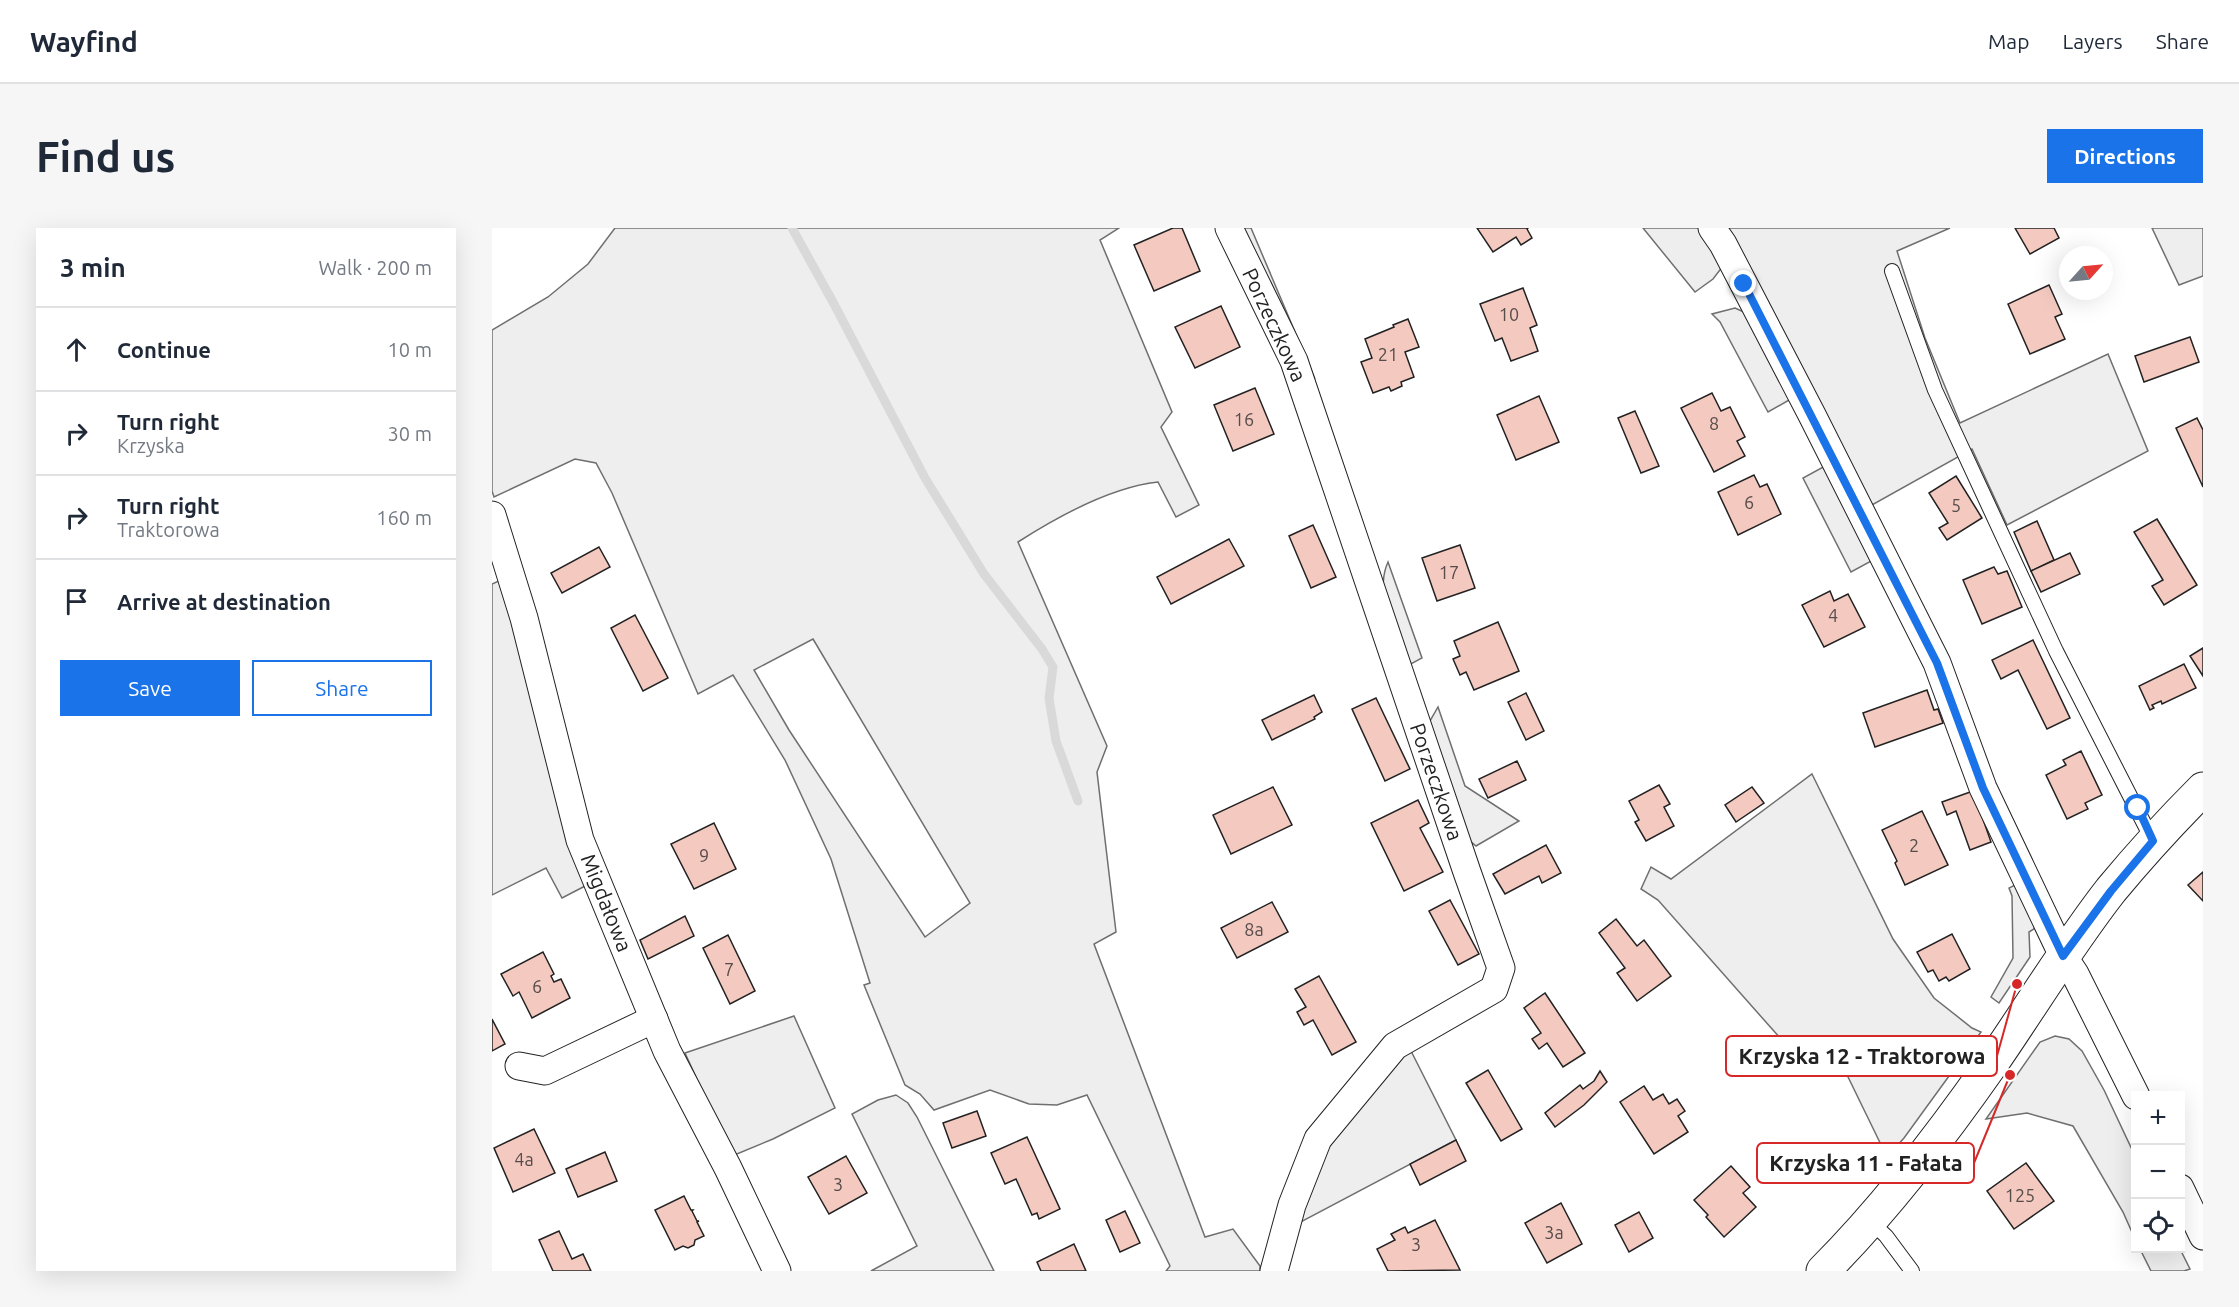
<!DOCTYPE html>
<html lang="en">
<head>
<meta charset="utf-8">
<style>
	body { margin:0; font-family:Ubuntu,sans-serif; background:#f6f6f7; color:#1f2937 }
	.controls { position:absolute; right:18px; bottom:18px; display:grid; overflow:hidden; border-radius:0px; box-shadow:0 6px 24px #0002 }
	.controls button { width:54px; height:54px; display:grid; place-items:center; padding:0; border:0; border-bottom:2px solid #e0e1e3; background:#fff; color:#1f2937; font:30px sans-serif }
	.compass { position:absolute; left:1567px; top:18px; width:54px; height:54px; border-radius:50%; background:#fff; box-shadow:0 6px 24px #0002; rotate:63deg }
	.stop { position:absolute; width:18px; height:18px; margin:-14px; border:4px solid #1a73e8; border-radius:50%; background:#fff }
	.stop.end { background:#1a73e8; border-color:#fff; box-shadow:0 2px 6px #0008 }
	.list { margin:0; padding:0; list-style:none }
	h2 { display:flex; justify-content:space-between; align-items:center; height:78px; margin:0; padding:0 24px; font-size:26px }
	h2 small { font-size:20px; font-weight:400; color:#747a83 }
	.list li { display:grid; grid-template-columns:39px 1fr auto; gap:18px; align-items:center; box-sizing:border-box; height:84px; padding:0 24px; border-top:2px solid #e0e1e3 }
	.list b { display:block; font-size:22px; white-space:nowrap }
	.list p { margin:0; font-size:20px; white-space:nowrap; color:#747a83 }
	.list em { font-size:20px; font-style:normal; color:#747a83 }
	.actions { display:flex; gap:12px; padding:18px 24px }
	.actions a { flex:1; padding:14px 0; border:2px solid #1a73e8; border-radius:0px; text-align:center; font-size:21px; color:#1a73e8 }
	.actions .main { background:#1a73e8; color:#fff }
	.icon { flex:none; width:33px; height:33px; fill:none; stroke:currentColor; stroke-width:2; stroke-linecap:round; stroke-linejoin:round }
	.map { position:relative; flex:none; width:1711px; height:1043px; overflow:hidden; border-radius:0px }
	header { display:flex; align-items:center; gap:36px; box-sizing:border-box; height:84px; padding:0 30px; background:#fff; border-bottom:2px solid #e0e1e3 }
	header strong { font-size:28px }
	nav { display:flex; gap:33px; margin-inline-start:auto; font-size:21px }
	.intro { display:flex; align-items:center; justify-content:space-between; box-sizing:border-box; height:144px; padding:0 36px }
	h1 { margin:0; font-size:42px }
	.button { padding:15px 27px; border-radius:0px; background:#1a73e8; color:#fff; font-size:21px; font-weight:700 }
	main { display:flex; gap:36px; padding:0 36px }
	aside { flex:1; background:#fff; border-radius:0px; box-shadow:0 6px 24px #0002 }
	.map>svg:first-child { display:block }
	.green { fill:#eee; stroke:#6f6f6f; stroke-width:1.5; fill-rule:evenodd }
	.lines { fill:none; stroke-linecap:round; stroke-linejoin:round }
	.stream { stroke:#d9d9d9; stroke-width:9 }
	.building { fill:#f3c9c0; stroke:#222; stroke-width:1.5 }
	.lane-casing { stroke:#222; stroke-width:16 }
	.street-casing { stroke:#222; stroke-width:29 }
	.secondary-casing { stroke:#222; stroke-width:35 }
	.lane { stroke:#fff; stroke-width:14 }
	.street { stroke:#fff; stroke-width:27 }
	.secondary { stroke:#fff; stroke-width:33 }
	.route { stroke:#1a73e8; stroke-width:8 }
	.labels { text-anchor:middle; stroke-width:4.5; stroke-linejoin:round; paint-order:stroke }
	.number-label { font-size:18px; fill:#564c4a }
	.street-label { font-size:21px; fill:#222; stroke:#fff }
	.leader { fill:none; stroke:#d62828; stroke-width:2 }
	.callout-dot { fill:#d62828; stroke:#fff; stroke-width:2 }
	.callout { fill:#fff; stroke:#d62828; stroke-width:2 }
	.callout-label { font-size:22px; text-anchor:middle; font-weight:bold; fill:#222 }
</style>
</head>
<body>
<header>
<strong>Wayfind</strong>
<nav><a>Map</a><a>Layers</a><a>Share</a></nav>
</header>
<div class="intro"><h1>Find us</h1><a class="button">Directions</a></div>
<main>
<aside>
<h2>3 min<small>Walk · 200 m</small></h2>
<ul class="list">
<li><svg class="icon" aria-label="ahead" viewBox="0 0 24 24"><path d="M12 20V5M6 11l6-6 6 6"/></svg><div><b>Continue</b></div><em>10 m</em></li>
<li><svg class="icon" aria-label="right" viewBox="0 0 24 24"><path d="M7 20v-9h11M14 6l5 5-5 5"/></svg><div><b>Turn right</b><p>Krzyska</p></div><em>30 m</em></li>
<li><svg class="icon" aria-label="right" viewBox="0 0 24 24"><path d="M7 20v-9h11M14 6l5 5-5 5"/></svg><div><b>Turn right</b><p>Traktorowa</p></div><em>160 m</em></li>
<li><svg class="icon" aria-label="arrive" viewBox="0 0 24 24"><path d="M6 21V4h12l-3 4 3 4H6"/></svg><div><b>Arrive at destination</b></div></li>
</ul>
<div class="actions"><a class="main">Save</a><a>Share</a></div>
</aside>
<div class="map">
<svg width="1711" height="1043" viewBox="0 0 1711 1043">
	<rect width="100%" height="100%" fill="#fff"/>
	<g class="green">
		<path d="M123 0H627L608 12 680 184 669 199 707 277 684 289 666 254C619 259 565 289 526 314L615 518 605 544 624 704 602 716 713 1009 741 1001 768 1038V1043H674L678 1038 595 867 565 877 537 876 498 862 442 882 428 866 413 857 372 757 378 755 339 631 293 532 241 447 206 466 120 265 104 235 83 231 2 269 0 263V102L56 69 96 36ZM321 411 478 675 433 709 297 502 262 442Z"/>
		<polygon points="745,0 759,0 823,151"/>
		<polygon points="1151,0 1211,0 1231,38 1221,51 1203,64"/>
		<polygon points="1233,0 1458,0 1405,23 1433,110 1468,195 1616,126 1656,223 1515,297 1480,221 1380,277"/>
		<polygon points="1660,0 1711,0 1711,48 1687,57"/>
		<polygon points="1243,80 1254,85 1299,171 1276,184 1228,94 1220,86"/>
		<polygon points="1333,238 1383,331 1359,344 1311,250"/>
		<path d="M896 334 930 430 917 437C905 405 881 367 896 334Z"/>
		<polygon points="11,351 95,657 70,670 54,640 0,667 0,356"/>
		<polygon points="946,479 973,558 1027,593 984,618 976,611 945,528 938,493"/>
		<polygon points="1320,546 1401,711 1442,770 1480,800 1489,804 1412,910 1395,929 1338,812 1311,836 1166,672 1149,661 1159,639 1179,651"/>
		<polygon points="1527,655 1545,699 1537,704 1538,729 1507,775 1499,769 1521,730 1520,668 1517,660"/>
		<polygon points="302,788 343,880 281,911 240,928 193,825"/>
		<polygon points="1563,808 1577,811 1590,823 1612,862 1643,928 1643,1011 1631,984 1581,898 1535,885 1494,891 1548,814"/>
		<polygon points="918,821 964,912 805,996 834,923 890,847"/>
		<polygon points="404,867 416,875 425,889 502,1043 379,1043 425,1018 360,886 386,872"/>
		<polygon points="1648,1021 1688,1021 1698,1041 1692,1043 1659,1043"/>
	</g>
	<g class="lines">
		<polyline class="stream" points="300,0 342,76 433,250 492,346 550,421 561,439 557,470 564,513 586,573"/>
	</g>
	<g class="building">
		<polygon points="681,0 690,0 708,43 662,63 642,17"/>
		<polygon points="985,0 1036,0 1035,1 1040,10 1029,17 1024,9 1001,24"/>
		<polygon points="1523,0 1562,0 1567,10 1538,26"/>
		<polygon points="1557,57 1570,86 1563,89 1573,111 1538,126 1516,76"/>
		<polygon points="1031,60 1045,97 1038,100 1046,123 1019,133 1010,110 1003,113 988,76"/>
		<polygon points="729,78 748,119 703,140 683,99"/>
		<polygon points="916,91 927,119 913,124 922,149 909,154 910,158 899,163 897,159 881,165 869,134 880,130 873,111 902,99 901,97"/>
		<polygon points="1698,109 1707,134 1652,154 1643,128"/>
		<polygon points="763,160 782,206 741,223 722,177"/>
		<polygon points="1220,165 1229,183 1238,179 1253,209 1245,213 1253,228 1222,244 1189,180"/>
		<polygon points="1047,168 1067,214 1024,232 1005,187"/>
		<polygon points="1143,183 1167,238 1149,245 1126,190"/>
		<polygon points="1705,190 1711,202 1711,259 1684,200"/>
		<polygon points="1262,247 1268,259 1275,256 1289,286 1246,307 1226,264"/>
		<polygon points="1464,248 1490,290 1455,312 1447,300 1456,295 1437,265"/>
		<polygon points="1665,291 1705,357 1672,377 1660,358 1671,352 1642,304"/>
		<polygon points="1545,293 1562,332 1539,343 1522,304"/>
		<polygon points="821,297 844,349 819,360 797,308"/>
		<polygon points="737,311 752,338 679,376 665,349"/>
		<polygon points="968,317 983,360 945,373 930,330"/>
		<polygon points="107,319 118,339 70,365 59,345"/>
		<polygon points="1578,325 1588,346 1549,364 1539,343"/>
		<polygon points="1502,339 1506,346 1515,343 1530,379 1490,396 1471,352"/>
		<polygon points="1338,363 1342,373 1356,366 1373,399 1332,419 1310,377"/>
		<polygon points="143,387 176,450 151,463 119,400"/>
		<polygon points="1006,394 1027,443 982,462 974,444 968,447 961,431 968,428 962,413"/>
		<polygon points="1541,412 1578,490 1555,501 1526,442 1509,451 1500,432"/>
		<polygon points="1711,420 1711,448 1698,428"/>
		<polygon points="1692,436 1704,460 1670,476 1669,473 1660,477 1662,480 1658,482 1647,458"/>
		<polygon points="1435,462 1442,482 1446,481 1451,495 1383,519 1371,485"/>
		<polygon points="1034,465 1052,503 1034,512 1016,474"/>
		<polygon points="822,467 830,484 822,489 823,491 780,512 770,492"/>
		<polygon points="884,470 918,541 893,553 860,481"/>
		<polygon points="1589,523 1610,567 1593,575 1596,581 1575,591 1554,547 1574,537 1571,532"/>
		<polygon points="1025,533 1034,552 996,570 987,551"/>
		<polygon points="1167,557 1178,576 1172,579 1182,598 1154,613 1143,594 1147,592 1137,573"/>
		<polygon points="781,559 800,597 739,626 721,587"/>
		<polygon points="1260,559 1272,575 1244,594 1233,577"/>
		<polygon points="1481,563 1499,614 1478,622 1464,583 1455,587 1450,574"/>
		<polygon points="926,572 937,595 928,600 951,644 912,663 879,595"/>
		<polygon points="1430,583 1456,637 1413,657 1403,635 1405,633 1390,602"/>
		<polygon points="222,595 244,641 202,661 179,616"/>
		<polygon points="1054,617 1069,645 1050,655 1047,648 1013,666 1001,646"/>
		<polygon points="1711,644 1711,673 1696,657"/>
		<polygon points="958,672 987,726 966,737 937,683"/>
		<polygon points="780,674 796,704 745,730 729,700"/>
		<polygon points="193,688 202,708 156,731 148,712"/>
		<polygon points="1124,691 1145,718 1152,712 1179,748 1145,773 1125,745 1133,740 1107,705"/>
		<polygon points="1460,706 1478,741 1457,753 1454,749 1447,753 1441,742 1436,744 1425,724"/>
		<polygon points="236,707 263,763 238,776 211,720"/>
		<polygon points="51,724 62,746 59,748 62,754 69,751 78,770 40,790 27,764 21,768 9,746"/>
		<polygon points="827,748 864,814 840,827 821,792 812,797 805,784 814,779 803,761"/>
		<polygon points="1053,765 1093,825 1071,839 1055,815 1047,821 1040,811 1049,805 1032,780"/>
		<polygon points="0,791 13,816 0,823"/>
		<polygon points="996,842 1030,901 1009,913 974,855"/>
		<polygon points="1108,843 1115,854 1092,877 1063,899 1053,885 1088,857 1091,861 1102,853"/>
		<polygon points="1152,858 1161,872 1171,866 1177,876 1185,871 1193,883 1186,888 1196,904 1162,926 1128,874"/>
		<polygon points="485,883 494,908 460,920 451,895"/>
		<polygon points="42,901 63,945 21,964 2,920"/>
		<polygon points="535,909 568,981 547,991 545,985 540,987 524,951 513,956 499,925"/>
		<polygon points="964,912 974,933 928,957 918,936"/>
		<polygon points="113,924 125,953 86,969 74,941"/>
		<polygon points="354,928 375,965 337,986 316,949"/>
		<polygon points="1534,935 1562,973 1522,1001 1495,963"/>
		<polygon points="1239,938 1258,959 1251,965 1264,979 1232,1009 1214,989 1216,987 1202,972"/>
		<polygon points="192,968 199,982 201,982 200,983 205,993 207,993 205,994 212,1008 203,1012 202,1017 196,1020 191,1018 183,1022 163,982"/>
		<polygon points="1069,975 1090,1016 1055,1035 1033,995"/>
		<polygon points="633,983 648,1015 628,1024 614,992"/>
		<polygon points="1147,984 1161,1010 1137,1024 1123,997"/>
		<polygon points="943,992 968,1042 896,1043 885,1021 903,1012 899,1006 913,999 916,1005"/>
		<polygon points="67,1003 80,1031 91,1026 99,1043 61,1043 47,1012"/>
		<polygon points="582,1016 594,1043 549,1043 545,1034"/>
	</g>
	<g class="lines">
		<defs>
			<g id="lane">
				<polyline points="1400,43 1443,162 1564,423 1661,613"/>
				<polyline points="1379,994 1394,1008 1420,1043"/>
			</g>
			<g id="street">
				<polyline points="737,0 802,133 975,644 1009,740 1002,761 903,818 826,911 800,977 782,1043"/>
				<polyline points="1220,0 1231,16 1320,187 1445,435 1491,560 1571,728 1583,746 1644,868"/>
				<polyline points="0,287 32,390 88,612 175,823 236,940 285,1043"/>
				<polyline points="27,838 53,843 162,791"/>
				<polyline points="1688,960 1711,1008"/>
			</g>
			<path id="secondary" d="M1331 1043C1394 980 1449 908 1500 835 1540 777 1576 717 1619 662 1648 627 1679 593 1711 561"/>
		</defs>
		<use href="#lane" class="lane-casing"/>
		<use href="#street" class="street-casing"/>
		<use href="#secondary" class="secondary-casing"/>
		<use href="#lane" class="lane"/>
		<use href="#street" class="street"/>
		<use href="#secondary" class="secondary"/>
	</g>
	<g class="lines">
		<polyline class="route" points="1252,56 1445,435 1491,560 1571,728 1619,663 1661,613 1646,580"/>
	</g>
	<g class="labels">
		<g class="number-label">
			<text x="1017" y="93">10</text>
			<text x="896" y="133">21</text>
			<text x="752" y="198">16</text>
			<text x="1222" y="202">8</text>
			<text x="1257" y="281">6</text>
			<text x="1464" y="284">5</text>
			<text x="957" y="351">17</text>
			<text x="1341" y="394">4</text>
			<text x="1422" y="624">2</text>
			<text x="212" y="634">9</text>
			<text x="762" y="708">8a</text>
			<text x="237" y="748">7</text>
			<text x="45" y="765">6</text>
			<text x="32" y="938">4a</text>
			<text x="346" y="963">3</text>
			<text x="1528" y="974">125</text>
			<text x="1062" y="1011">3a</text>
			<text x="924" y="1023">3</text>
		</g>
		<g class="street-label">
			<text transform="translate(782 97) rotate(65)" y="7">Porzeczkowa</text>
			<text transform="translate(944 554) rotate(71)" y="7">Porzeczkowa</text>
			<text transform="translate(114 675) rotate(68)" y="7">Migdałowa</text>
		</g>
	</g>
	<path class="leader" d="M1525 756L1505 828M1518 847L1482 935"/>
	<g class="callout-dot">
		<circle cx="1525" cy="756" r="6"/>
		<circle cx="1518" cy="847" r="6"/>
	</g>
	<g class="callout">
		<rect x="1234" y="808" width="271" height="40" rx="6"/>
		<rect x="1265" y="915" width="217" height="40" rx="6"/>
	</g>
	<g class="callout-label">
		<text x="1370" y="836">Krzyska 12 - Traktorowa</text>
		<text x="1374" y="943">Krzyska 11 - Fałata</text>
	</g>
</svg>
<div class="controls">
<button>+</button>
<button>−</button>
<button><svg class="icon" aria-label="locate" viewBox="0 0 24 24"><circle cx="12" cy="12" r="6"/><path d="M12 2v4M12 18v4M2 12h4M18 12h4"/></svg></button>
</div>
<svg class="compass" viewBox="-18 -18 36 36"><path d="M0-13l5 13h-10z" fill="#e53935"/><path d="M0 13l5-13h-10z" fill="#747a83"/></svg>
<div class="stop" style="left:1646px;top:580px"></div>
<div class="stop end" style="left:1252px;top:56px"></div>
</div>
</main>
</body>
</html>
